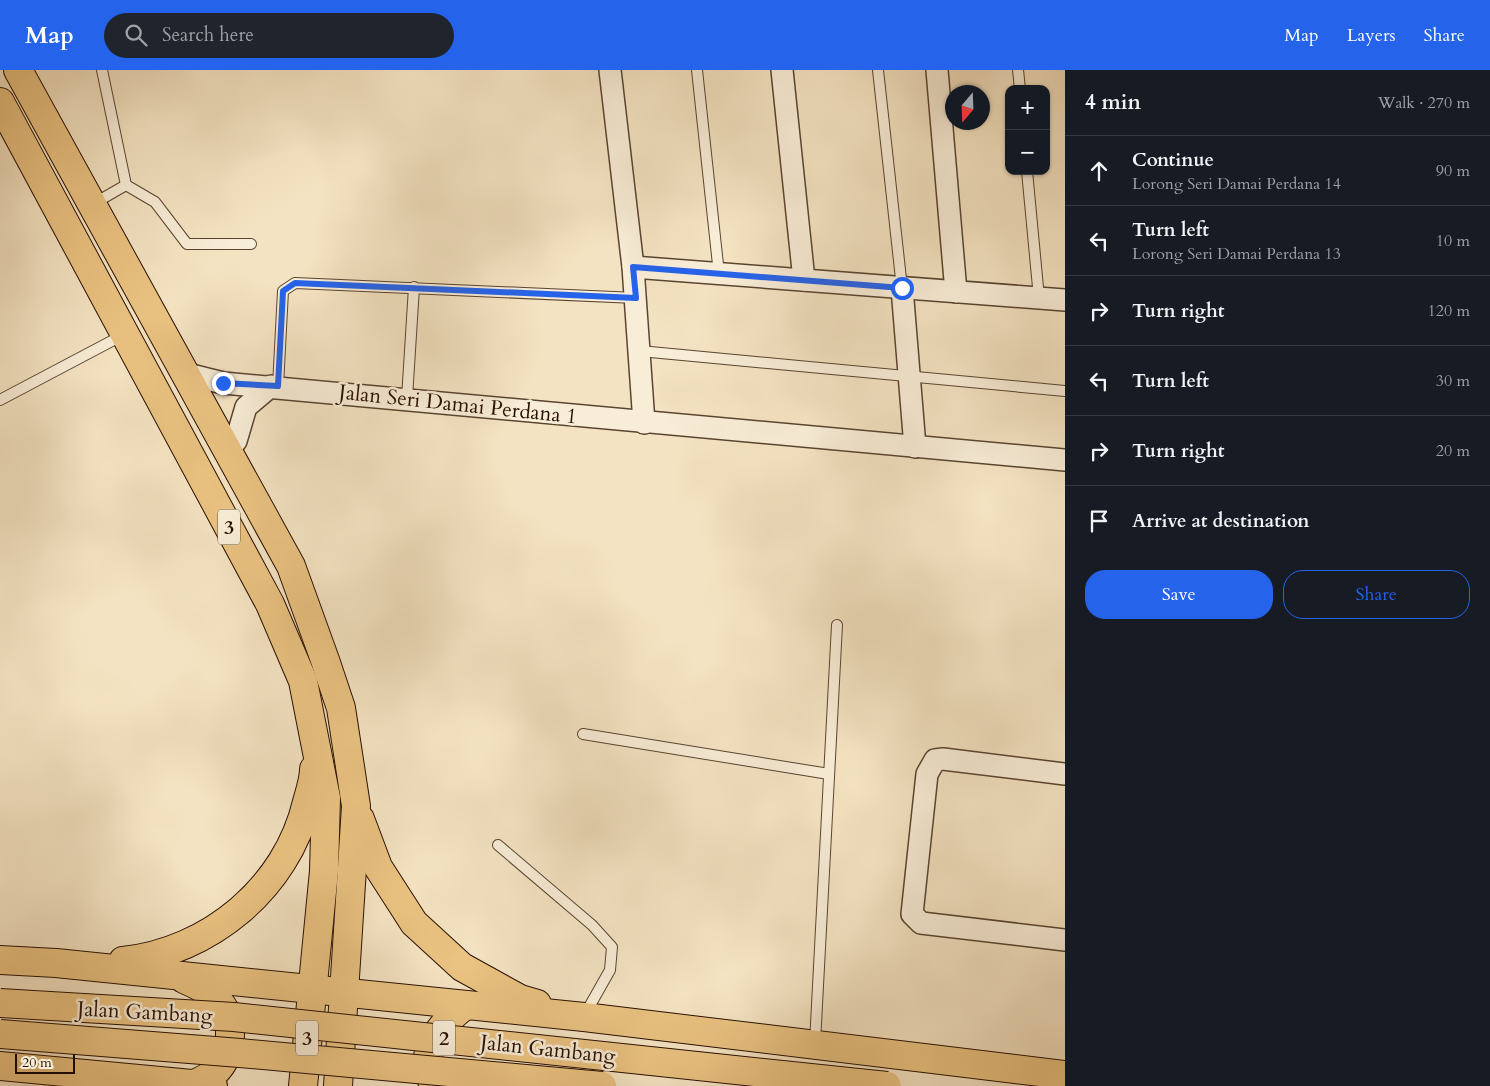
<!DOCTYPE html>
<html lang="en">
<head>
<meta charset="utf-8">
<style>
	body { margin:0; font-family:Cardo,serif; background:#20242c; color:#f1f3f6 }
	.controls { position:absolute; right:15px; top:15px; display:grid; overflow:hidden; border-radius:10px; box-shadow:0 1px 4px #0004 }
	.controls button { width:45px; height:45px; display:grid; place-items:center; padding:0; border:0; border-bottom:1px solid #363941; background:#171b24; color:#f1f3f6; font:25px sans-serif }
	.compass { position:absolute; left:945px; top:15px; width:45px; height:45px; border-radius:50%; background:#171b24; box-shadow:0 1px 4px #0004; rotate:199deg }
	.scale { position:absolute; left:15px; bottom:12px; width:60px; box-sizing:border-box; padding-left:5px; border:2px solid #270f00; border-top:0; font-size:14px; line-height:18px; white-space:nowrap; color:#270f00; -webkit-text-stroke:4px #f8edd7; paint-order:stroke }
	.stop { position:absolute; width:15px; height:15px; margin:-11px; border:4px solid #2563eb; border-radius:50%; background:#fff }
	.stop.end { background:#2563eb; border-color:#fff; box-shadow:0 1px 5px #0008 }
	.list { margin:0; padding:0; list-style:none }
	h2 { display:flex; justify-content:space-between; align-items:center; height:65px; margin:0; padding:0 20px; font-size:21px }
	h2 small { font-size:16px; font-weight:400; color:#9ea1a6 }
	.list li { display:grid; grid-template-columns:32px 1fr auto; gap:15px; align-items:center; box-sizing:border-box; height:70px; padding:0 20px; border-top:1px solid #363941 }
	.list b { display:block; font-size:19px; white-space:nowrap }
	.list p { margin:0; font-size:16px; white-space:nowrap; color:#9ea1a6 }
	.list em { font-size:16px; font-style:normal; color:#9ea1a6 }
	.actions { display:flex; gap:10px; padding:15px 20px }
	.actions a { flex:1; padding:11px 0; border:1px solid #2563eb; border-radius:20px; text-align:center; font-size:18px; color:#2563eb }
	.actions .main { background:#2563eb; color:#fff }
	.icon { flex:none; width:28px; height:28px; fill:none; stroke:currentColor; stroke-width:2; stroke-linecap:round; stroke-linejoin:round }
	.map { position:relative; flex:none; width:1065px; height:1016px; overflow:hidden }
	header { display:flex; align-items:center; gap:30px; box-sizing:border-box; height:70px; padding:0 25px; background:#2563eb; color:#fff }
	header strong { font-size:24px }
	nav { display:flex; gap:28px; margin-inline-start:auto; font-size:18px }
	.search { width:350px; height:45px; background:#20242c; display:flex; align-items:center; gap:12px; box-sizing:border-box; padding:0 18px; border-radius:28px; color:#9ea1a6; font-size:19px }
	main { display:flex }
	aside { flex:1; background:#171b24 }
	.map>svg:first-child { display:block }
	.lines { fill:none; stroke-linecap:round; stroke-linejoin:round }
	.lane-casing { stroke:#5a4430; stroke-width:12 }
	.street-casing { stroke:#5a4430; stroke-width:24 }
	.highway-casing { stroke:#270f00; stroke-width:30 }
	.lane { stroke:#f8edd7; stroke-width:10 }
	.street { stroke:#f8edd7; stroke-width:21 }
	.highway { stroke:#eac281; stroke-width:28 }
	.highway-bridge-casing { stroke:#270f00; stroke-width:30; stroke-linecap:butt }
	.highway-bridge { stroke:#eac281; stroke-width:28 }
	.route { stroke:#2563eb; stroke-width:6 }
	.labels { text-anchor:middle; stroke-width:5; stroke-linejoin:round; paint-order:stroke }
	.shield { fill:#f8edd7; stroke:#665240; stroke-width:1 }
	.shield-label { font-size:20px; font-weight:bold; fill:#270f00 }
	.street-label { font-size:21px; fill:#270f00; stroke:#f8edd7 }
</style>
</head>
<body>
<header>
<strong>Map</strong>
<div class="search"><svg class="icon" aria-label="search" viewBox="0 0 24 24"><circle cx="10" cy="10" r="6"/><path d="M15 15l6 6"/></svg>Search here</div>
<nav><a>Map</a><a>Layers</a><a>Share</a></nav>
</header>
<main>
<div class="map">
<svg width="1065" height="1016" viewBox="0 0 1065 1016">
	<rect width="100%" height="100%" fill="#f4e3c2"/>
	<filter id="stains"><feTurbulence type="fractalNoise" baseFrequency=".004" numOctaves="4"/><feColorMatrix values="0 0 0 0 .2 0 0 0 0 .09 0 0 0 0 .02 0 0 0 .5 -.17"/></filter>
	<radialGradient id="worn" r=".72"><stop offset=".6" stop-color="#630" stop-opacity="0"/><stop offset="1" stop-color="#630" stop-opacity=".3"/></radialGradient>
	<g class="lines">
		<defs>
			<g id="lane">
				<polyline points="102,0 126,115"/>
				<polyline points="697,0 719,204"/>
				<polyline points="878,0 902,218"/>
				<polyline points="1018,0 1020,19"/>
				<polyline points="1027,101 1039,228"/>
				<polyline points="93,134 126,115 155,132 187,174 251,174"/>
				<polyline points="640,281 1065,321"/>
				<polyline points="278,316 283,221 295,213 636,228"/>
				<polyline points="407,328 414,217"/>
				<polyline points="0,330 125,264"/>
				<polyline points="583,664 829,704"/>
				<polyline points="498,775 592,855 612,877 610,900 584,946"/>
				<polyline points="815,973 837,555"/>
			</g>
			<g id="street">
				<polyline points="610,0 633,197 644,353"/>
				<polyline points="782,0 804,210"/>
				<polyline points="937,0 956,222"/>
				<polyline points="633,197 1065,230"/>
				<polyline points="902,218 915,377"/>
				<polyline points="187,304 223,313 1065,390"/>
				<polyline points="228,379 236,371 246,337 271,316"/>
				<polyline points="1065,704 943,689 935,690 927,704 912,844 921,853 1065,870"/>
			</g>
			<g id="highway">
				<polyline points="18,0 291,496 325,590 341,638 356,736 338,1016"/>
				<polyline points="0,32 270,534 303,611 326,728 324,801 303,1016"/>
				<polyline points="360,749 378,797 414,853 462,897 520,929 537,934"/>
				<polyline points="0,890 56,893 584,947 1065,1005"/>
				<path d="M123 891C209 882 287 818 307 732 310 721 314 710 314 699"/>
				<path d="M184 909C197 915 211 921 220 933 235 951 233 985 215 1002 210 1007 202 1010 195 1014"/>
				<polyline points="0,996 213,1016"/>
				<path d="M435 1016C415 983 440 954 466 935"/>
			</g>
		</defs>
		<use href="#lane" class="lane-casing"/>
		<use href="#street" class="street-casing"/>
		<use href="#highway" class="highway-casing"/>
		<use href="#lane" class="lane"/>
		<use href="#street" class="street"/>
		<use href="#highway" class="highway"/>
		<defs>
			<g id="highway-bridge">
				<polyline points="0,933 234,947 887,1016"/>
				<polyline points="0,964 240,983 602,1016"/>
			</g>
		</defs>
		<use href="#highway-bridge" class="highway-bridge-casing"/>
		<use href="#highway-bridge" class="highway-bridge"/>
	</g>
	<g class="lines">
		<polyline class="route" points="223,313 278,316 283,221 295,213 636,228 633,197 902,218"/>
	</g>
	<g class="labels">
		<g class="shield">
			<rect x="218" y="439.5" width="22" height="35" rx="4"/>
			<rect x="296" y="950.5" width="22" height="35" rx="4"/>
			<rect x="433" y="950.5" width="22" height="35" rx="4"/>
		</g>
		<g class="shield-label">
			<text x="229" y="464">3</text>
			<text x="307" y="975">3</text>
			<text x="444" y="975">2</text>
		</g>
		<g class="street-label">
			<text transform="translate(458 334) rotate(6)" y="7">Jalan Seri Damai Perdana 1</text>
			<text transform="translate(145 942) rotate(3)" y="7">Jalan Gambang</text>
			<text transform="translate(548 979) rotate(6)" y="7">Jalan Gambang</text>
		</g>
	</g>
	<rect width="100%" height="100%" filter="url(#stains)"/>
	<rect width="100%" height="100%" fill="url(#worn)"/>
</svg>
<div class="controls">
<button>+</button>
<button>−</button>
</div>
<svg class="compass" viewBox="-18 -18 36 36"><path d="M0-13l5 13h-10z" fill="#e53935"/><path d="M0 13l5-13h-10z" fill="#9ea1a6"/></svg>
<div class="scale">20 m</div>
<div class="stop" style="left:902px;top:218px"></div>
<div class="stop end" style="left:223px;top:313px"></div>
</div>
<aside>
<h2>4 min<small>Walk · 270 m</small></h2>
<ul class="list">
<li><svg class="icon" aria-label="ahead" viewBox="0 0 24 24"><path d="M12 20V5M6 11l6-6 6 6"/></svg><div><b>Continue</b><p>Lorong Seri Damai Perdana 14</p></div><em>90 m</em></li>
<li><svg class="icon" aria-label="left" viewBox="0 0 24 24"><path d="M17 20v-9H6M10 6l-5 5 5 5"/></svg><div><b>Turn left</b><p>Lorong Seri Damai Perdana 13</p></div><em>10 m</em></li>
<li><svg class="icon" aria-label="right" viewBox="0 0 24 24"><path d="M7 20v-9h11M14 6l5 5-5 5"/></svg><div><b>Turn right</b></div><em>120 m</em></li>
<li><svg class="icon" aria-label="left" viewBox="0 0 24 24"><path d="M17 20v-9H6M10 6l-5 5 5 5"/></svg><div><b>Turn left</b></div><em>30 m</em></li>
<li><svg class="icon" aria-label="right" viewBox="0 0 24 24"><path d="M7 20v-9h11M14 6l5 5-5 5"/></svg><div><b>Turn right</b></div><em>20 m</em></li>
<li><svg class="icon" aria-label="arrive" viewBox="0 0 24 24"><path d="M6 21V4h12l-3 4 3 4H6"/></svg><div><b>Arrive at destination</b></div></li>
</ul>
<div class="actions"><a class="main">Save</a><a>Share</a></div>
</aside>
</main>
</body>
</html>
